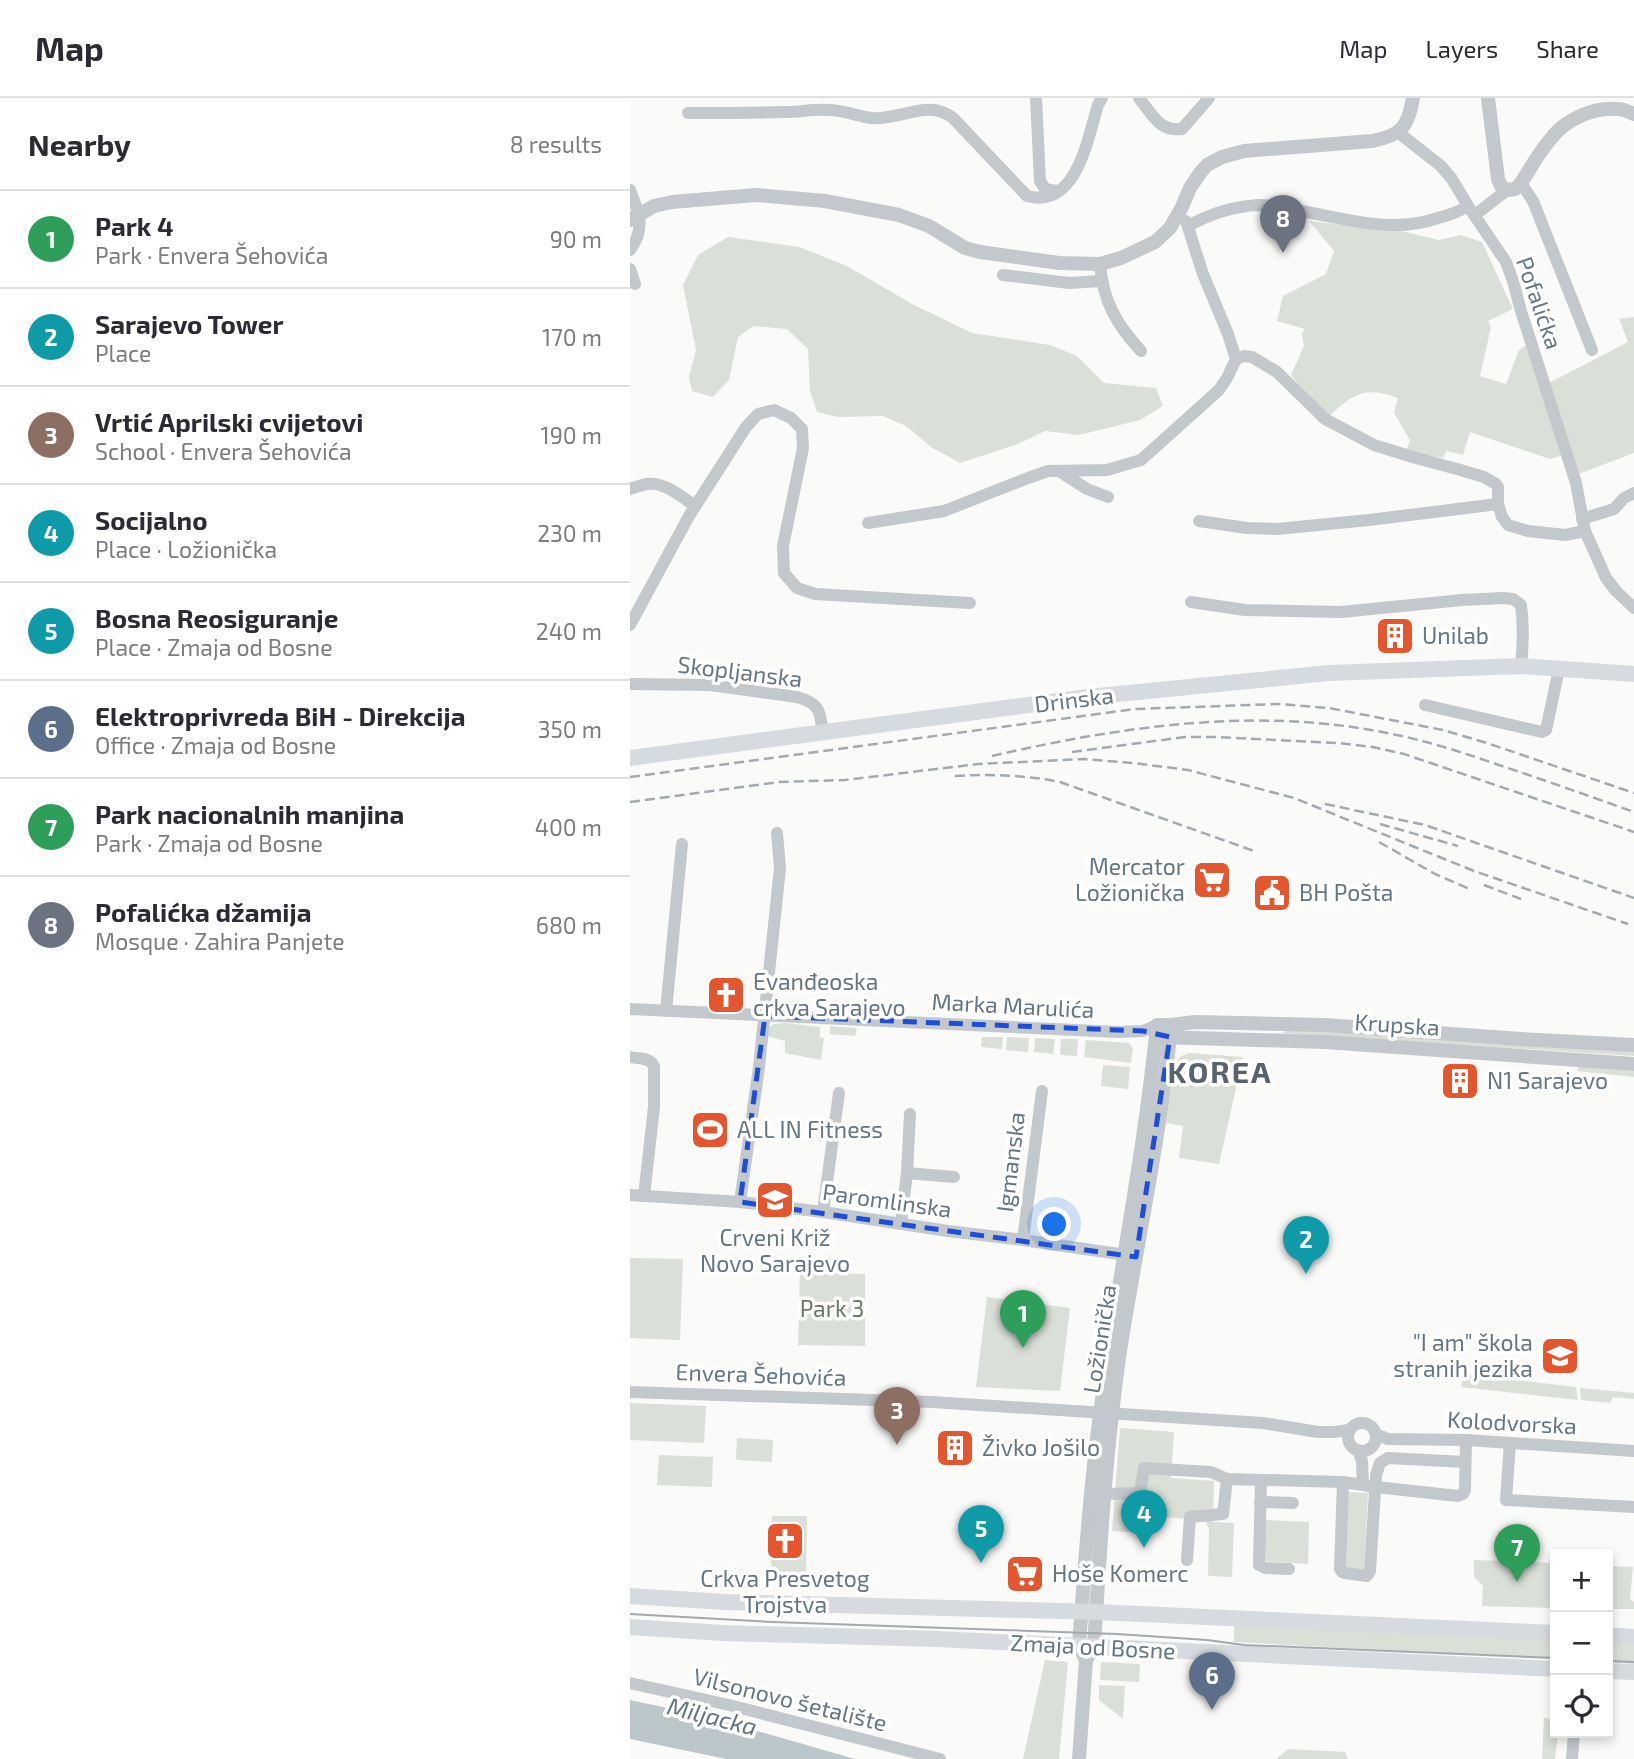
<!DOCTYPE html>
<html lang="en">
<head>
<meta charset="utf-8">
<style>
	body { margin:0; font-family:"Exo 2",sans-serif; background:#f7f7f7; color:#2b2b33 }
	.controls { position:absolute; right:21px; bottom:21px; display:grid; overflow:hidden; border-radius:0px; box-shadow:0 4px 10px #0003 }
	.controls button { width:63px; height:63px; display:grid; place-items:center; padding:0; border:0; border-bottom:2px solid #e1e1e2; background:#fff; color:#2b2b33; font:35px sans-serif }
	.you { position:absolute; left:425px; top:1127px; width:24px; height:24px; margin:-18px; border:5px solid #fff; border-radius:50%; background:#1a73e8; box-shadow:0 0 0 10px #1a73e833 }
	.badge { display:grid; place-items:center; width:46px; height:46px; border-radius:50%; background:#e4572e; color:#fff; font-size:23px; font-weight:700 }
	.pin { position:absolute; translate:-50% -58px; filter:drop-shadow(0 2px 4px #0008) }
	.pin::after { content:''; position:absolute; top:37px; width:24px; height:21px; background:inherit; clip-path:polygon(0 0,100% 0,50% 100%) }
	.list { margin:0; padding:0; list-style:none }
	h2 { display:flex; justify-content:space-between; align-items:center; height:91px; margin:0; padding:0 28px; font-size:30px }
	h2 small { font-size:23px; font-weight:400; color:#7c7c81 }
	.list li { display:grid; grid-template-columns:46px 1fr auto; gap:21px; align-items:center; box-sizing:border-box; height:98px; padding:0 28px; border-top:2px solid #e1e1e2 }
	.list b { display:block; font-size:26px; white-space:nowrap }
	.list p { margin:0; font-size:23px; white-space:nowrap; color:#7c7c81 }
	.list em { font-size:23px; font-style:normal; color:#7c7c81 }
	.icon { flex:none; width:38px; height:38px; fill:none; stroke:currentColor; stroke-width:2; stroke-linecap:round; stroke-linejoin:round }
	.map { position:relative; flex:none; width:1004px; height:1661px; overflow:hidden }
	header { display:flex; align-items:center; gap:42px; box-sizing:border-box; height:98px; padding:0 35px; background:#fff; border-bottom:2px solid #e1e1e2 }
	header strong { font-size:33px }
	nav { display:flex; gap:38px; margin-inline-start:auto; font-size:24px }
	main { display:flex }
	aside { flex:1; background:#fff }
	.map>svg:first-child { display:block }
	.green { fill:#dadfd7 }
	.water { fill:#bbc7cb }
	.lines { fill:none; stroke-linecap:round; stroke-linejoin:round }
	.minor { stroke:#c3c8cc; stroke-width:12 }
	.tertiary { stroke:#c3c8cc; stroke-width:14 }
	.secondary { stroke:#d6dbdf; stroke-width:16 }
	.tram { stroke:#a2aab0; stroke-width:2 }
	.rail { stroke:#a2aab0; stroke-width:2.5; stroke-dasharray:10 5; stroke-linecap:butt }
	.marked { fill:none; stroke:#1d4ed8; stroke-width:5; stroke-dasharray:14 9; stroke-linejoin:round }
	.labels { text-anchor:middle; stroke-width:7; stroke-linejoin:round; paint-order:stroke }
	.street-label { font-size:23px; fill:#657683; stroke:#fff }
	.poi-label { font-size:23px; fill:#657683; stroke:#fff; text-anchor:start }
	.park-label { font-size:23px; fill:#687a64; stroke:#fff }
	.water-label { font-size:24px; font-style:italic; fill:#60757c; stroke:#fff }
	.district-label { font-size:30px; font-weight:bold; letter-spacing:2px; fill:#57646e; stroke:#fff }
</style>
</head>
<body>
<header>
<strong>Map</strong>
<nav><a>Map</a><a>Layers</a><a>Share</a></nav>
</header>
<main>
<aside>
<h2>Nearby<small>8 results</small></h2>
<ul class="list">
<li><span class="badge" style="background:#2e9e5b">1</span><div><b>Park 4</b><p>Park · Envera Šehovića</p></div><em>90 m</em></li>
<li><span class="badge" style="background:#0f9aa8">2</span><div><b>Sarajevo Tower</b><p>Place</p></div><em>170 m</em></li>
<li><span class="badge" style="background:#8d6e63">3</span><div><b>Vrtić Aprilski cvijetovi</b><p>School · Envera Šehovića</p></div><em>190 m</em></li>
<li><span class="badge" style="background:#0f9aa8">4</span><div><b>Socijalno</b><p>Place · Ložionička</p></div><em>230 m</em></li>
<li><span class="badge" style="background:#0f9aa8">5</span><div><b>Bosna Reosiguranje</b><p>Place · Zmaja od Bosne</p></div><em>240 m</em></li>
<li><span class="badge" style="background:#5c6f8a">6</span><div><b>Elektroprivreda BiH - Direkcija</b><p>Office · Zmaja od Bosne</p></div><em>350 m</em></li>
<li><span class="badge" style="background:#2e9e5b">7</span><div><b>Park nacionalnih manjina</b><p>Park · Zmaja od Bosne</p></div><em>400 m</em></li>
<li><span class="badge" style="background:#6b7280">8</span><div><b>Pofalićka džamija</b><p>Mosque · Zahira Panjete</p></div><em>680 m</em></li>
</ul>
</aside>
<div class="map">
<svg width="1004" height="1661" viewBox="0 0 1004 1661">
	<rect width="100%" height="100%" fill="#fafaf8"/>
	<g class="green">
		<path d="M679 123 771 133 809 142 831 137 852 144 883 211 858 223 861 229 850 278 876 286 889 252 898 246 931 358 920 361 840 334 833 357 816 353 813 360 776 354 780 342 764 315 768 300C735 288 724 295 699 318L681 303 661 277 674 248 672 236 675 231 647 223 653 198 696 176 704 153Z"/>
		<polygon points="98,139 169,149 217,168 282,206 342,235 420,247 447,258 474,285 526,290 533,308 510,322 449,337 415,333 388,346 330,365 301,349 276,328 253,318 208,319 187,314 180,293 178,251 157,231 123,228 108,239 99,282 83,299 62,293 59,279 66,252 53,187 68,157"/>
		<polygon points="1004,219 1004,355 946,377 917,286 998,244 989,221"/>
		<polygon points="155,925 190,929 190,939 194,940 191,962 155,955 155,943 137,938 139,929 144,926"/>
		<polygon points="200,928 227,930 225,938 200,936"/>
		<polygon points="659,932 719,933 1004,951 1004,958 652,935"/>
		<polygon points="352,939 373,939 372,951 351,949"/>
		<polygon points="377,939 399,940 398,954 376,952"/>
		<polygon points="405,940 425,941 423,956 404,954"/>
		<polygon points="431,941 448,941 447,958 430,957"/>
		<polygon points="456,942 499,945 503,950 501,965 454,959"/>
		<polygon points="559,955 613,959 589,1066 549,1060 553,1028 536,1025 544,968 551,958"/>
		<polygon points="473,967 500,969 498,991 471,988"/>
		<polygon points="949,967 975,971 1004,973 1004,979 947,973"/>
		<polygon points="0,1160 53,1161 50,1242 0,1240"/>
		<polygon points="170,1174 235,1176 235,1248 168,1247"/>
		<polygon points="357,1199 440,1210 430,1293 346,1289"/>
		<polygon points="834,1276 946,1289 948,1302 831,1289"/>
		<polygon points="950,1290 1004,1295 1004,1301 983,1299 980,1305 951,1302"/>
		<polygon points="0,1305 76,1308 74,1345 0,1342"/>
		<polygon points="490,1330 544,1334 541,1380 584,1383 583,1424 604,1425 602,1479 578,1478 579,1431 575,1422 519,1418 517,1435 482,1433"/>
		<polygon points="107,1340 143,1342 142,1364 107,1362 106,1360"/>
		<polygon points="29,1357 83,1359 82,1389 27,1387"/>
		<polygon points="717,1394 738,1395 734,1474 715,1474"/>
		<polygon points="142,1418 177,1418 176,1479 141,1478"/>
		<polygon points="634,1422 679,1424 678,1466 632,1463"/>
		<polygon points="844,1462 925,1465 925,1510 852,1508 853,1488 844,1479"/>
		<polygon points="978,1468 1003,1469 1000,1501 1004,1504 1004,1511 978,1511"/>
		<polygon points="604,1525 925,1539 925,1561 604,1544"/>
		<polygon points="978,1542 1004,1543 1004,1566 978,1564"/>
		<polygon points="415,1562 438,1564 429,1661 393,1661"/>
		<polygon points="471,1564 510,1566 509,1584 470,1582"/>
		<polygon points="469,1587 495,1588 493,1621 469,1602"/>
		<polygon points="914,1620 925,1621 925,1635 928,1635 925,1661 912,1661"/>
		<polygon points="658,1651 715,1654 718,1661 646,1661"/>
	</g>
	<polygon class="water" points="0,1602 75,1618 225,1661 96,1661 0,1641"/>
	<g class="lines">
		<g class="minor">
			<polyline points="406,0 410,83 415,91 427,93"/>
			<path d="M509 0C522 16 529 34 552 31L579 0"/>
			<path d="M58 15C91 15 123 15 156 14 170 14 184 11 199 12 213 12 227 18 241 20 270 23 298 0 323 20L397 98C447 111 457 42 468 7L472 0"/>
			<polyline points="769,35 811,68 822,81 838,108 876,164 883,183 891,213 946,385 955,433 976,480 986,493 1004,510"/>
			<polyline points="891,85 903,103 962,252"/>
			<path d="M0 92C9 115 16 130 0 152"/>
			<polyline points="845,117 877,92"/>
			<polyline points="556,123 573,176 598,236 606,261"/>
			<path d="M558 128C580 116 604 108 629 107 643 107 657 110 671 113 717 121 763 136 808 120 819 117 829 114 838 108"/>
			<path d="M470 166C473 203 486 226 511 253"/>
			<polyline points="0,171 5,186"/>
			<polyline points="373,177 439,185 471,183"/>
			<polyline points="606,261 614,258 622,259 647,274 695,321 744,347 786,360 827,371 854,379 866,386 868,389 868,406 872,419 878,427 898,433 935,437 955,433"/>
			<polyline points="429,373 457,391 478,399"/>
			<path d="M0 391C5 389 12 387 17 386 35 384 52 399 65 408"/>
			<polyline points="952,421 984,411 994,400 1004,395"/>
			<polyline points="569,423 617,430 647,431 739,422 868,406"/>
			<polyline points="238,425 314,413 398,380 418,373 477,372 511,362 589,292 597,280 606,261"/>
			<path d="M561 504 615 512 711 514 832 502 873 500 883 501 891 507C894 528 893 548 891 568"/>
			<polyline points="0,527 59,418 116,329 128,316 144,312 161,320 172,331 173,350 153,448 154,475 167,490 185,496 202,497 340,505"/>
			<path d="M0 586 80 587 167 599C188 605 191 612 192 633"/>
			<polyline points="795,607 912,634 916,632 929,571"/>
			<polyline points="0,911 488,934 513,933 527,927"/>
			<polyline points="36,913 52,746"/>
			<path d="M0 959C9 961 21 959 24 969V1009L14 1098"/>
			<polyline points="277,1075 324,1079"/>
			<polyline points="0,1097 110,1104 193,1114 318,1133 393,1142 503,1158"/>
			<polyline points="110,1104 129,969 150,770 147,735"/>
			<polyline points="193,1114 209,995"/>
			<polyline points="271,1125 277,1075 280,1016"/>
			<polyline points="393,1142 412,993"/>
			<polyline points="0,1294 302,1304 633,1325 688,1334 704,1334 719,1332"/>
			<circle cx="732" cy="1339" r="14"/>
			<polyline points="747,1337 758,1341 836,1342 1004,1353"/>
			<polyline points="880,1345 876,1402 1004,1409"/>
			<polyline points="631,1382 629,1467 635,1470 659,1471"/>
			<polyline points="713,1384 710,1471 712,1474 715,1475 737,1478 740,1473 746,1377 750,1365 758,1360 835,1364"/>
			<polyline points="737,1388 828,1398 833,1396 835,1392 836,1342"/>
			<polyline points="476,1396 510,1395 514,1370 581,1374 597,1381 713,1384 733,1387 732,1363 728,1352"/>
			<polyline points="630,1404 663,1405"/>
			<polyline points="557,1462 560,1419 593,1416 597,1381"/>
			<polyline points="0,1585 99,1607 310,1661"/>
			<polyline points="942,1661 944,1635"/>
		</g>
		<g class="tertiary">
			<path d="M858 0 868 81 871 88 877 92 885 91 891 85C900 71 908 56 919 43 934 22 962 9 988 11 993 11 999 14 1004 16"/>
			<path d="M0 122 24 108 42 104 126 97 195 103 269 117 299 128 335 150 350 154 429 165 470 166 491 160 525 144 540 130 551 111 560 90 570 75 577 67 592 59 614 53 742 43C772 37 778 29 783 0"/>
			<polyline points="531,939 695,944 1004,966"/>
			<path d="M456 1562 449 1548C455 1463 461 1378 473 1294 490 1172 515 1050 527 927H541L565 924 695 927 891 941 1004 947"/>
			<path d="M449 1661 456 1562 464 1549C470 1450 476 1350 490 1253 507 1144 531 1037 541 927"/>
		</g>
		<g class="secondary">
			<polyline points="0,660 458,599 699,575 891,568 1004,576"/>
			<polyline points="0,1498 95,1504 467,1514 925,1535"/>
			<polyline points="0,1529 93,1535 308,1541 925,1571"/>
			<polyline points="978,1537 1004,1539"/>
			<polyline points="978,1573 1004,1574"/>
		</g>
		<g class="tram">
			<polyline points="0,1516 143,1524 487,1536 577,1542 614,1547 925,1560"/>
			<polyline points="978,1563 1004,1564"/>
		</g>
		<g class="rail">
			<polyline points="442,654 555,639 584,639 708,645 743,649 774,656 1004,734"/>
			<path d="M362 658C492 628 630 608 762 636 798 643 834 655 869 667 914 682 959 698 1004 714"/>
			<path d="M325 678C360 676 395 677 430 684L624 753"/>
			<polyline points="0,679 505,611 649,606 699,610 813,632 857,645 1004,695"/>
			<polyline points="0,704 149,684 215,682 348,666 454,661 503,665 558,672 664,700 844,773 998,826"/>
			<polyline points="695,706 795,727 1004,800"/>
			<polyline points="750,726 828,748"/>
			<polyline points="749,744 805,776 842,792"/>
			<polyline points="854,787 891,801"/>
		</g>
	</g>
	<path class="marked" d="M135 918 513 933 540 939 506 1159 110 1104Z"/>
	<defs>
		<symbol id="building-square" viewBox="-11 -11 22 22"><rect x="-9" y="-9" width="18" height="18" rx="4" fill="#e4572e" stroke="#fff"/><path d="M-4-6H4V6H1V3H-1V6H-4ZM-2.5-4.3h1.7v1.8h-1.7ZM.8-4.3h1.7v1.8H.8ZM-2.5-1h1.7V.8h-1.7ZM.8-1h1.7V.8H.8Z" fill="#fff"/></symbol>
		<symbol id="supermarket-square" viewBox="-11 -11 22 22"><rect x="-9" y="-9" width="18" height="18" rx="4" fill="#e4572e" stroke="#fff"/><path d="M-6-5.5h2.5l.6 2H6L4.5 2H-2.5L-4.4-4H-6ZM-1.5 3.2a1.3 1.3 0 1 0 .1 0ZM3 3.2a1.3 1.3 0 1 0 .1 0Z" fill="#fff"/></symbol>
		<symbol id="civic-square" viewBox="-11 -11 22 22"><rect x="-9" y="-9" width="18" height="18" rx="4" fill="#e4572e" stroke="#fff"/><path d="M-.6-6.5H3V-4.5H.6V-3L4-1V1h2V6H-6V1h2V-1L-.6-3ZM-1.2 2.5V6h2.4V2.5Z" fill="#fff"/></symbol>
		<symbol id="church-square" viewBox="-11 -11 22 22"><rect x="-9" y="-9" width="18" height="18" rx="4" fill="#e4572e" stroke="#fff"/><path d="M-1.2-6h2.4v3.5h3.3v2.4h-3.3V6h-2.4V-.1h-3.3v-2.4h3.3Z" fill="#fff"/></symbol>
		<symbol id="stadium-square" viewBox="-11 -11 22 22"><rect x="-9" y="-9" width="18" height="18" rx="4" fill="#e4572e" stroke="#fff"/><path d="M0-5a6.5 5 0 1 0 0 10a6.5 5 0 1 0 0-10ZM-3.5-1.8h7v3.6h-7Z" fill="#fff"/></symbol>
		<symbol id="school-square" viewBox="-11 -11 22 22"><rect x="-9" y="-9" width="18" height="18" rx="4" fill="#e4572e" stroke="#fff"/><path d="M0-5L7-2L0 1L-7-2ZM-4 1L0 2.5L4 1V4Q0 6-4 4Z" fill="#fff"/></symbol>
	</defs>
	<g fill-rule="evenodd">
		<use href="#building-square" x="743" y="516" width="44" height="44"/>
		<use href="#supermarket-square" x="560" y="760" width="44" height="44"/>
		<use href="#civic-square" x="620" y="773" width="44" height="44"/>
		<use href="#church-square" x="74" y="875" width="44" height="44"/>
		<use href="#building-square" x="808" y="961" width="44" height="44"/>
		<use href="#stadium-square" x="58" y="1010" width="44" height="44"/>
		<use href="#school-square" x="123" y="1080" width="44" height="44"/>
		<use href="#school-square" x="908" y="1236" width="44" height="44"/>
		<use href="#building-square" x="303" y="1328" width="44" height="44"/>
		<use href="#church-square" x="133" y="1421" width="44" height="44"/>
		<use href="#supermarket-square" x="373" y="1454" width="44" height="44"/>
	</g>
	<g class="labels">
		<g class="street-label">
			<text transform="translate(909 205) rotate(71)" y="8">Pofalićka</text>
			<text transform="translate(110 574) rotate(7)" y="8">Skopljanska</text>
			<text transform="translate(444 602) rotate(-7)" y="8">Drinska</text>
			<text transform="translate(383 908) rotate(3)" y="8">Marka Marulića</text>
			<text transform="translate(767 927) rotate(4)" y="8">Krupska</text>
			<text transform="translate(381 1064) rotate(-83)" y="8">Igmanska</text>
			<text transform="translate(257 1103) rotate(8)" y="8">Paromlinska</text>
			<text transform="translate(470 1241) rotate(-81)" y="8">Ložionička</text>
			<text transform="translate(131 1277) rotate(2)" y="8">Envera Šehovića</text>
			<text transform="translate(882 1325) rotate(3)" y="8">Kolodvorska</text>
			<text transform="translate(463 1549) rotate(3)" y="8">Zmaja od Bosne</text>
			<text transform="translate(160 1602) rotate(14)" y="8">Vilsonovo šetalište</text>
		</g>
		<g class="poi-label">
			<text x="792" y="546">Unilab</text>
			<text x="555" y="777" text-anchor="end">Mercator<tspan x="555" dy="26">Ložionička</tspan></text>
			<text x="669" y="803">BH Pošta</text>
			<text x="123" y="892">Evanđeoska<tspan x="123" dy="26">crkva Sarajevo</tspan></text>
			<text x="857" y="991">N1 Sarajevo</text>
			<text x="107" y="1040">ALL IN Fitness</text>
			<text x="145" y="1148" text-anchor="middle">Crveni Križ<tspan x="145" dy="26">Novo Sarajevo</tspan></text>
			<text x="903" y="1253" text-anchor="end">"I am" škola<tspan x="903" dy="26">stranih jezika</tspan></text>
			<text x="352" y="1358">Živko Jošilo</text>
			<text x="422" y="1484">Hoše Komerc</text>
			<text x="155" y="1489" text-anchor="middle">Crkva Presvetog<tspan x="155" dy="26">Trojstva</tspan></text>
		</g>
		<g class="park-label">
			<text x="202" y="1219">Park 3</text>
		</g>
		<g class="water-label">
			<text transform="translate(82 1619) rotate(14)" y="8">Miljacka</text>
		</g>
		<g class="district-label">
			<text x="590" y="985">KOREA</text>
		</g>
	</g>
</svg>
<div class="controls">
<button>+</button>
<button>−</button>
<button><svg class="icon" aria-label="locate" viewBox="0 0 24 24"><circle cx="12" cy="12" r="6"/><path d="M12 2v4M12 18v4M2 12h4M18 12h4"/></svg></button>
</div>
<div class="you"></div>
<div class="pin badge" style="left:393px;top:1250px;background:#2e9e5b">1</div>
<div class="pin badge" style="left:676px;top:1176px;background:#0f9aa8">2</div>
<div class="pin badge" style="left:267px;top:1347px;background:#8d6e63">3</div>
<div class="pin badge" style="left:514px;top:1450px;background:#0f9aa8">4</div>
<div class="pin badge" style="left:351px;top:1465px;background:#0f9aa8">5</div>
<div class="pin badge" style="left:582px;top:1612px;background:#5c6f8a">6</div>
<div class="pin badge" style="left:887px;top:1484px;background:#2e9e5b">7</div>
<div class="pin badge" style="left:653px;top:155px;background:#6b7280">8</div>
</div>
</main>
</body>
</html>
